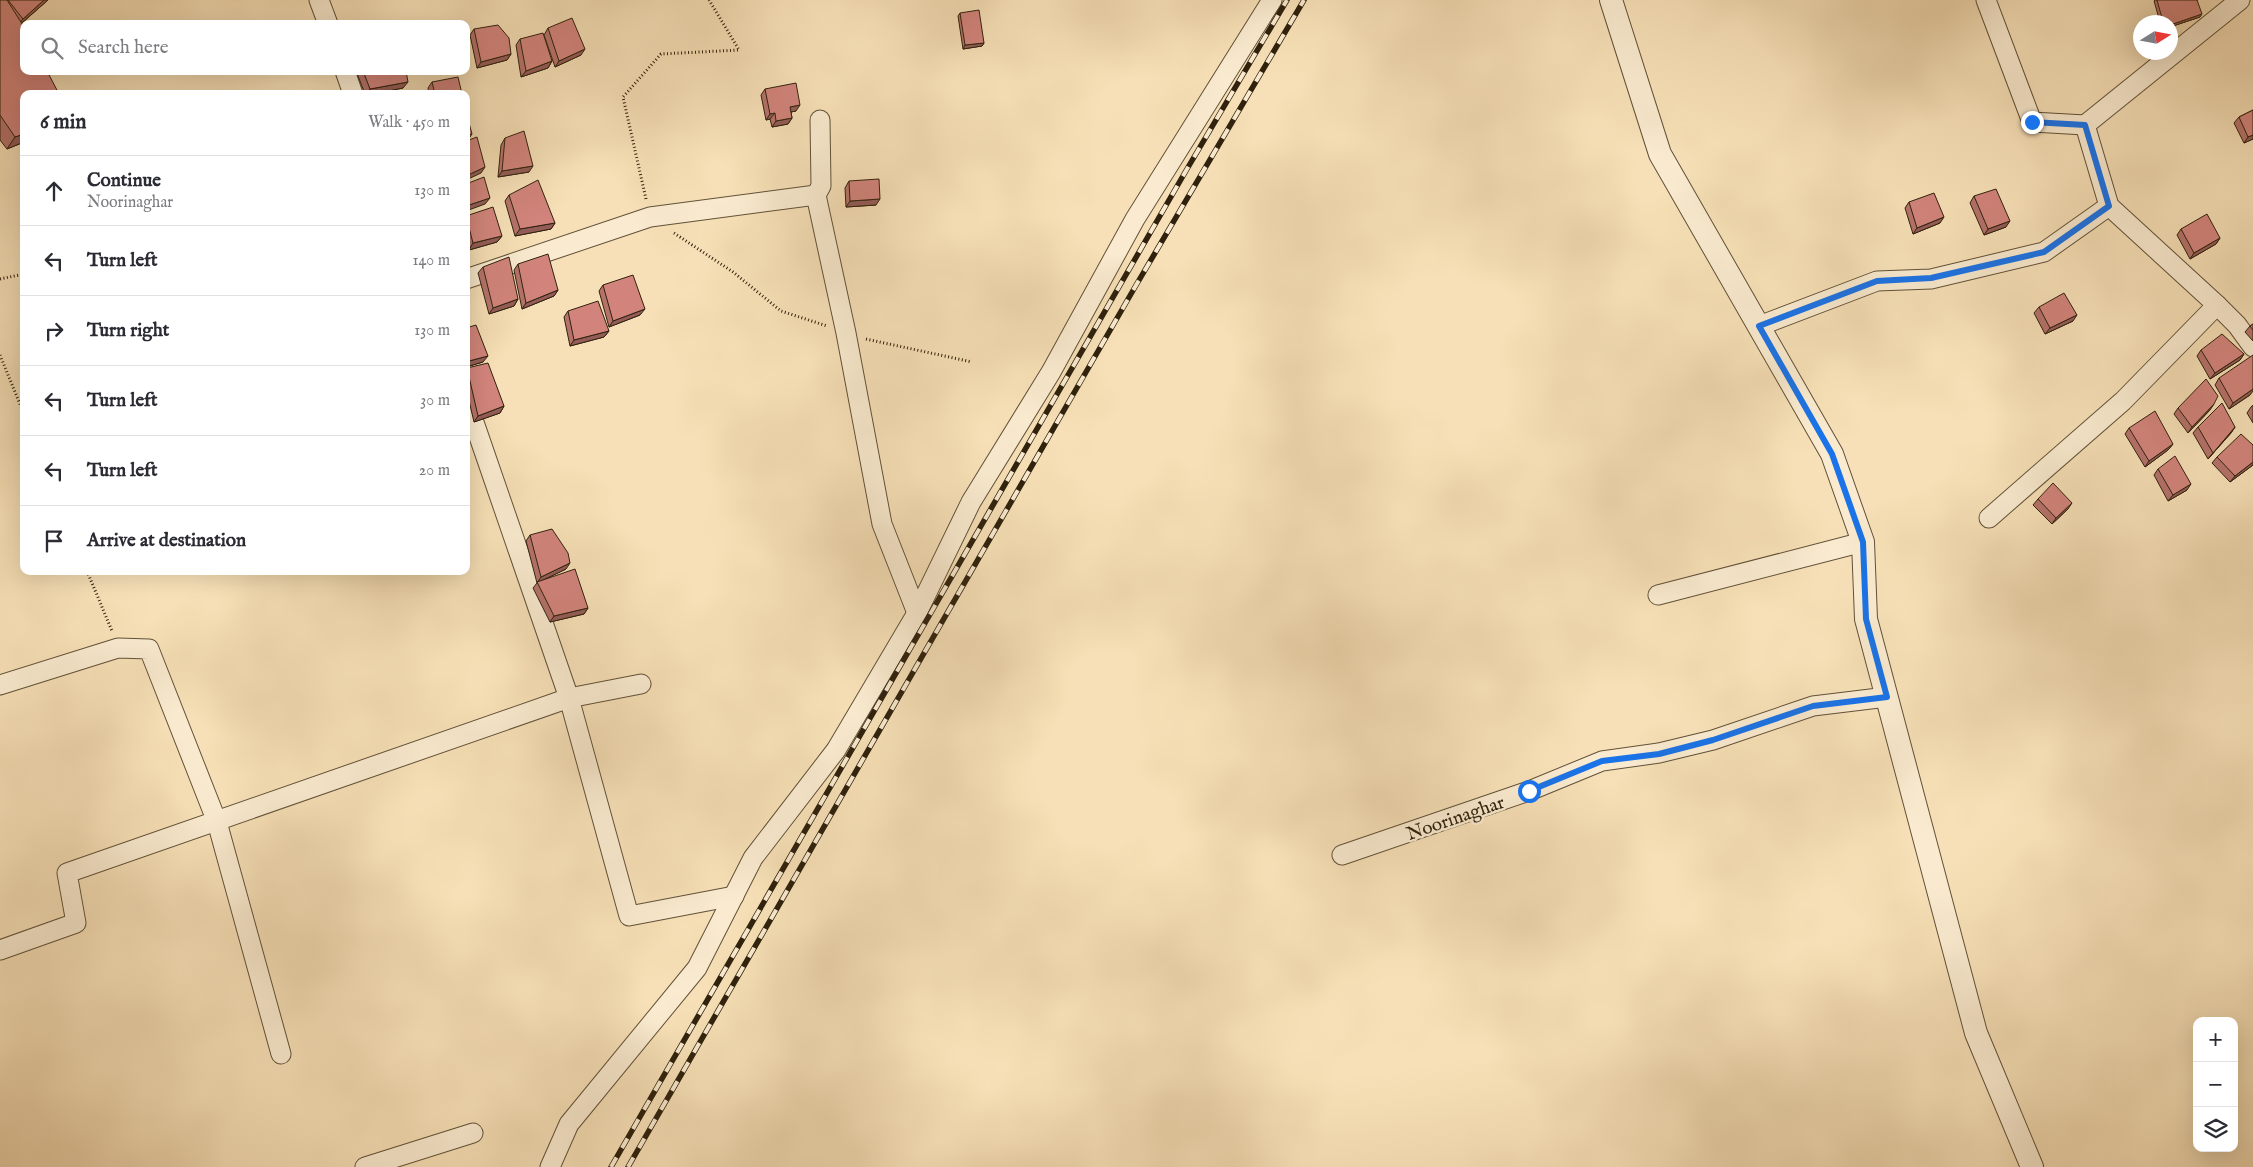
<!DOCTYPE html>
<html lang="en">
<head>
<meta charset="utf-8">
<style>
	body { margin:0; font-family:"IM FELL English",serif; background:#f2f2f3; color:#2b2b33 }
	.controls { position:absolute; right:15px; bottom:15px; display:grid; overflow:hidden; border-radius:10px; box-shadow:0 5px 20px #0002 }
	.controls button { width:45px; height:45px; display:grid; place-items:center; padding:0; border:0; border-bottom:1px solid #e1e1e2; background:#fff; color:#2b2b33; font:25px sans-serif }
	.compass { position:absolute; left:2133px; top:15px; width:45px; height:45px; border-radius:50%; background:#fff; box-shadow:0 5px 20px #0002; rotate:79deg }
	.stop { position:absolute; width:15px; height:15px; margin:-11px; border:4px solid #1a73e8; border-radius:50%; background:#fff }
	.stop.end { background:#1a73e8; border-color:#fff; box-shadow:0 1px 5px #0008 }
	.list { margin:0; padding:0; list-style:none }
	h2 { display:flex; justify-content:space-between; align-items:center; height:65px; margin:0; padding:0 20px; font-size:21px }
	h2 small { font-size:16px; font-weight:400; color:#7c7c81 }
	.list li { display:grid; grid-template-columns:32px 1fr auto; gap:15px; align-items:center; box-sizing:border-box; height:70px; padding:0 20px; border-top:1px solid #e1e1e2 }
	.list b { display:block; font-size:19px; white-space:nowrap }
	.list p { margin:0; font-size:16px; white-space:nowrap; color:#7c7c81 }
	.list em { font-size:16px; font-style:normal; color:#7c7c81 }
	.icon { flex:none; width:28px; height:28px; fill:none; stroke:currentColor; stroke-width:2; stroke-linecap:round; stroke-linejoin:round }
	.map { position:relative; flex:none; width:2253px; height:1167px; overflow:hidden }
	.search { position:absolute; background:#fff; box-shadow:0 5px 20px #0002; left:20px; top:20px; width:450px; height:55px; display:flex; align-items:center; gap:12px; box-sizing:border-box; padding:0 18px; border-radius:10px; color:#7c7c81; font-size:19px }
	.panel { position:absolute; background:#fff; box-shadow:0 5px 20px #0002; left:20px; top:90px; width:450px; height:485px; border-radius:10px }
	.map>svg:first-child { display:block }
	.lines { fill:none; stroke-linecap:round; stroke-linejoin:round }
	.minor-casing { stroke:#615138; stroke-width:21 }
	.tertiary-casing { stroke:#615138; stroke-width:24 }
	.path { stroke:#2f210d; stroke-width:3; stroke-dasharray:1 2.5; stroke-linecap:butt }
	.minor { stroke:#faebd0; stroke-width:19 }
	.tertiary { stroke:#faebd0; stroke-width:22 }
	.rail-casing { stroke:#2f210d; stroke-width:5.5 }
	.rail { stroke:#faebd0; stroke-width:4; stroke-dasharray:11; stroke-linecap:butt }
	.wall { fill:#b5726b; stroke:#2f210d }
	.shaded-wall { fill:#935c57; stroke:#2f210d }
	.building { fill:#d2847c; stroke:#2f210d }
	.route { stroke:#1a73e8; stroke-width:6 }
	.labels { text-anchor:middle; stroke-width:5; stroke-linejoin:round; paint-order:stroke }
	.street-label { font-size:19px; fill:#2f210d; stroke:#faebd0 }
</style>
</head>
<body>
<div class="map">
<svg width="2253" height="1167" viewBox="0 0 2253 1167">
	<rect width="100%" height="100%" fill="#f7e0b7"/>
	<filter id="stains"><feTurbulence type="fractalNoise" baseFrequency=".004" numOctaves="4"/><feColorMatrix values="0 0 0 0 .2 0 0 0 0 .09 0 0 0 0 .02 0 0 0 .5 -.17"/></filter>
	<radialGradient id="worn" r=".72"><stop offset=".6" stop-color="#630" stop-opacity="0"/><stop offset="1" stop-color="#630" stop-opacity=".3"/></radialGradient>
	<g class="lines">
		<defs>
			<g id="minor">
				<polyline points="319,0 328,24"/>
				<polyline points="1986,0 2032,122 2085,125"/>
				<polyline points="2240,0 2085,125 2109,206 2217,305 2237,325 2253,347"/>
				<polyline points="345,71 353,94"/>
				<polyline points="820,120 821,186 816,195 846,333 882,524 917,613"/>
				<polyline points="466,279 650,217 816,195"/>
				<polyline points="1759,326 1877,281 1931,279 2044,252 2109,206"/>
				<polyline points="466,399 569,698 629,916 734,896"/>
				<polyline points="1989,518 2123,401 2217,305"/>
				<polyline points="1658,595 1863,542"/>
				<polyline points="0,685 118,648 149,649 217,822 281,1054"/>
				<polyline points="1342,855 1529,791 1602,761 1659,753 1713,740 1813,706 1887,697"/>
				<polyline points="0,950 76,923 67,873 569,698 641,684"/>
				<polyline points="365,1167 473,1133"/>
				<polyline points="550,1167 569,1124 697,968 753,858 836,750 917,613 971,502 1051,372 1135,219 1272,0"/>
			</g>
			<polyline id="tertiary" points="1611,0 1660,154 1832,454 1863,542 1866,619 1976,1033 2032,1167"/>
		</defs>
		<use href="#minor" class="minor-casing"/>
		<use href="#tertiary" class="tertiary-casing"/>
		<g class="path">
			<polyline points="646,199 623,97 661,54 739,50 709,0"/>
			<polyline points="674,233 733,272 781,311 827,326"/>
			<polyline points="0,279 24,274"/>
			<polyline points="866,339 972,362"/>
			<polyline points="0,355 24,414"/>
			<polyline points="87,571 112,631"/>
		</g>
		<use href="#minor" class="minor"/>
		<use href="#tertiary" class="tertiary"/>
		<defs>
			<g id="rail">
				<polyline points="611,1167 1187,169 1287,0"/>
				<polyline points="628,1167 1135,287 1304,0"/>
			</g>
		</defs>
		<use href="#rail" class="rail-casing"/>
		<use href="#rail" class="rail"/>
	</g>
	<g class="wall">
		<polygon points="0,0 48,0 22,23 24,94 24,142 7,149 0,140"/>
		<polygon points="2155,0 2197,0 2200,17 2170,27 2170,22 2160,22 2154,1"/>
		<polygon points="960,13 984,43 982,46 963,49 958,16"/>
		<polygon points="548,28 581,55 555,67 544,35"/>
		<polygon points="474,29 511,54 507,60 477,68 470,35"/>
		<polygon points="520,39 552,61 548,68 521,77 516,45"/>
		<polygon points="356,71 406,71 403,88 373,94 365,94"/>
		<polygon points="432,82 462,94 429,94 428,88"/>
		<polygon points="765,89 796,111 791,112 792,118 788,124 772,127 770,119 766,120 761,95"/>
		<polygon points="2253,110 2253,139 2244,143 2234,123 2239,117"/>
		<polygon points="505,138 529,172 498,177 501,145"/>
		<polygon points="849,181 876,205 846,207 845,188"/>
		<polygon points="509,195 555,223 551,229 515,236 505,201"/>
		<polygon points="1974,196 2006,227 1984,235 1970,203"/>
		<polygon points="1909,202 1940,223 1913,234 1905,208"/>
		<polygon points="466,216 502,236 497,242 469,250 466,239"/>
		<polygon points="2181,229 2220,238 2216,244 2190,259 2177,235"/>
		<polygon points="518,264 558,290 554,296 522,309 514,270"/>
		<polygon points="483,267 518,299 514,306 489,314 478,273"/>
		<polygon points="603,285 640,315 609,327 599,291"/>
		<polygon points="2039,307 2073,321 2045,334 2034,313"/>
		<polygon points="568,311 609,331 604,337 570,346 564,317"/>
		<polygon points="2253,324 2253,341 2245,332 2250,326"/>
		<polygon points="466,328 483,362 466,367"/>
		<polygon points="2201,350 2244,354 2240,360 2210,379 2197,356"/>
		<polygon points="467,368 504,406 500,413 474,422 466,388 466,370"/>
		<polygon points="2219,378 2250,395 2229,409 2215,385"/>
		<polygon points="2253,405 2253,423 2247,413 2251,407"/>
		<polygon points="2178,408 2210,410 2188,433 2174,414"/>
		<polygon points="2198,427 2235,427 2231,433 2208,459 2193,433"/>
		<polygon points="2129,428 2173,444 2168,450 2145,467 2125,434"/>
		<polygon points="2253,445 2253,465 2230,482 2212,463 2217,457"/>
		<polygon points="2158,469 2187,490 2168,501 2154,475"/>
		<polygon points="2038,499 2068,509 2052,524 2033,505"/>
		<polygon points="530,535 566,569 543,580 588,608 584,614 550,622 533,588 537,583 526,541"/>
	</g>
	<g class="shaded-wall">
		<polygon points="44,0 48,0 16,28 23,19"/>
		<polygon points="2202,14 2200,17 2170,27 2170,25"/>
		<polygon points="984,43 982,46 963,49 965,45"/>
		<polygon points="585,49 581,55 555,67 559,61"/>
		<polygon points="511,54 507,60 477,68 481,62"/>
		<polygon points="552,61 548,68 521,77 526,71"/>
		<polygon points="408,82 403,88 373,94 367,94 370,89"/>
		<polygon points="800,105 796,111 786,113 790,107"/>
		<polygon points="775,113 770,119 766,120 770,114"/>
		<polygon points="792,118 788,124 772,127 776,121"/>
		<polygon points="24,134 24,142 7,149 15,137"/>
		<polygon points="472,134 468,140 466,140 466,135"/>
		<polygon points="2253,135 2253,139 2244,143 2248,137"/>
		<polygon points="533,166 529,172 498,177 502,171"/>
		<polygon points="485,167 481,173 466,180 466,176"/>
		<polygon points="490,198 485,204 466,211 466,206"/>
		<polygon points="880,199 876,205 846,207 850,201"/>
		<polygon points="1944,217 1940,223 1913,234 1917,228"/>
		<polygon points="2010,221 2006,227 1984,235 1988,229"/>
		<polygon points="555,223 551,229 515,236 520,229"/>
		<polygon points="502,236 497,242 469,250 473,243"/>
		<polygon points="2220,238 2216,244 2190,259 2194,253"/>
		<polygon points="558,290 554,296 522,309 526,303"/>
		<polygon points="518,299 514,306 489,314 493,308"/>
		<polygon points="645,309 640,315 609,327 613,321"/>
		<polygon points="2077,315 2073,321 2045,334 2050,328"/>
		<polygon points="609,331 604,337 570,346 574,340"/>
		<polygon points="2244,354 2240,360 2210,379 2215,373"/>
		<polygon points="488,356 483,362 466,367 466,364 469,361"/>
		<polygon points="2253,389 2253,391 2250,395 2229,409 2233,403"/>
		<polygon points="2214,404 2210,410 2188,433 2192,427"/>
		<polygon points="504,406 500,413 474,422 478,416"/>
		<polygon points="2235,427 2231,433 2208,459 2213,453"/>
		<polygon points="2173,444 2168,450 2145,467 2149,461"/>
		<polygon points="2253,462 2253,465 2230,482 2235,476"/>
		<polygon points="2191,484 2187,490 2168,501 2173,495"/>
		<polygon points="2072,503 2068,509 2052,524 2056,518"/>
		<polygon points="570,563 566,569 537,583 541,577"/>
		<polygon points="588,608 584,614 550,622 554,616"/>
	</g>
	<g class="building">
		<polygon points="0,0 7,0 24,27 24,71 47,71 59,94 24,94 24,134 15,137 0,115"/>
		<polygon points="8,0 44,0 23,19"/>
		<polygon points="2157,0 2197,0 2202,14 2170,25 2170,22 2163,22"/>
		<polygon points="979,10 984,43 965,45 960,13"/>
		<polygon points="572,18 585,49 559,61 548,28"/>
		<polygon points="498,25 509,38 511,54 481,62 474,29"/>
		<polygon points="543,33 552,61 526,71 520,39"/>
		<polygon points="363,71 406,71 408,82 370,89"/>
		<polygon points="458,77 462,94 435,94 432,82"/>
		<polygon points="796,83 800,105 790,107 792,118 776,121 775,113 770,114 765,89"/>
		<polygon points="2253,110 2253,135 2248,137 2239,117"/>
		<polygon points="466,112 472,134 466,135"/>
		<polygon points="524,131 533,166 502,171 505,138"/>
		<polygon points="477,137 485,167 466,176 466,141"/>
		<polygon points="484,177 490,198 466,206 466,184"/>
		<polygon points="879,179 880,199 850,201 849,181"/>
		<polygon points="538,180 555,223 520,229 509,195"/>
		<polygon points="1996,189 2010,221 1988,229 1974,196"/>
		<polygon points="1934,193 1944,217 1917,228 1909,202"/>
		<polygon points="493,207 502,236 473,243 466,216"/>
		<polygon points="2207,214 2220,238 2194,253 2181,229"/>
		<polygon points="548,254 558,290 526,303 518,264"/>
		<polygon points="509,257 518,299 493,308 483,267"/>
		<polygon points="633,275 645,309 613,321 603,285"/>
		<polygon points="2064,293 2077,315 2050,328 2039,307"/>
		<polygon points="598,301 609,331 574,340 568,311"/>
		<polygon points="2253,324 2253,330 2250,326"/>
		<polygon points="476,325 488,356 469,361 466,355 466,328"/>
		<polygon points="2222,334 2244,354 2215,373 2201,350"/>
		<polygon points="2253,355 2253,389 2233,403 2219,378"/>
		<polygon points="488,363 504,406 478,416 467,368"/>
		<polygon points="2206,379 2218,396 2214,404 2192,427 2178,408"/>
		<polygon points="2222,403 2235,427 2213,453 2198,427"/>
		<polygon points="2155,411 2173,444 2149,461 2129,428"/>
		<polygon points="2241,434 2253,445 2253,462 2235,476 2217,457"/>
		<polygon points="2175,456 2191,484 2173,495 2158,469"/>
		<polygon points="2053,483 2072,503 2056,518 2038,499"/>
		<polygon points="552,529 568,553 570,563 541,577 530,535"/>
		<polygon points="575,569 588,608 554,616 537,582"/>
	</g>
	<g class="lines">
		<polyline class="route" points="1529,791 1602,761 1659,754 1713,740 1813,706 1887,697 1866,619 1863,542 1832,454 1759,326 1877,281 1931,278 2044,252 2109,206 2085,125 2032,122"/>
	</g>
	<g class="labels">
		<g class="street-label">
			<text transform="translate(1455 817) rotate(-19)" y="7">Noorinaghar</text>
		</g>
	</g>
	<rect width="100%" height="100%" filter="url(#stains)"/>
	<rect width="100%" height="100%" fill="url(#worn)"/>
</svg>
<div class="controls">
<button>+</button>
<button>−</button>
<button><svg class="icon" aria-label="layers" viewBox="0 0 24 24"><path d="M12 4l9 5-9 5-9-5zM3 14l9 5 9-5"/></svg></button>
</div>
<svg class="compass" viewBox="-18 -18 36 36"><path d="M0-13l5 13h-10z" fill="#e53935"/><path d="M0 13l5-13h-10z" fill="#7c7c81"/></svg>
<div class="stop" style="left:1529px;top:791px"></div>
<div class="stop end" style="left:2032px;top:122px"></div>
<div class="search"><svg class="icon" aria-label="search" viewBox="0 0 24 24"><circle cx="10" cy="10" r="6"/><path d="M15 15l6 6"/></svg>Search here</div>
<section class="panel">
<h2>6 min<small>Walk · 450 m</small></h2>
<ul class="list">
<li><svg class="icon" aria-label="ahead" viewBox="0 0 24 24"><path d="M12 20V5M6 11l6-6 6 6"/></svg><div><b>Continue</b><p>Noorinaghar</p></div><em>130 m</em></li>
<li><svg class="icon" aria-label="left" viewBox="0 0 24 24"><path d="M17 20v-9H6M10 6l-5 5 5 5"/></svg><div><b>Turn left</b></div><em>140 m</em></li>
<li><svg class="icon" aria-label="right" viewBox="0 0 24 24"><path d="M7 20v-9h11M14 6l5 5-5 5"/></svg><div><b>Turn right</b></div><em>130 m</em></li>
<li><svg class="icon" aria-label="left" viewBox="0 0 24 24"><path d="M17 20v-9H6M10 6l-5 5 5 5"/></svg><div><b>Turn left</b></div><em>30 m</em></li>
<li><svg class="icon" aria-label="left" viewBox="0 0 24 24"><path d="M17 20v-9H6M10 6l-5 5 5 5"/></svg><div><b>Turn left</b></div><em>20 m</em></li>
<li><svg class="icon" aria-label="arrive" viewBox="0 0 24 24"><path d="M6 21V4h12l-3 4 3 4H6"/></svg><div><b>Arrive at destination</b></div></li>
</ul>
</section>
</div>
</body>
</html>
